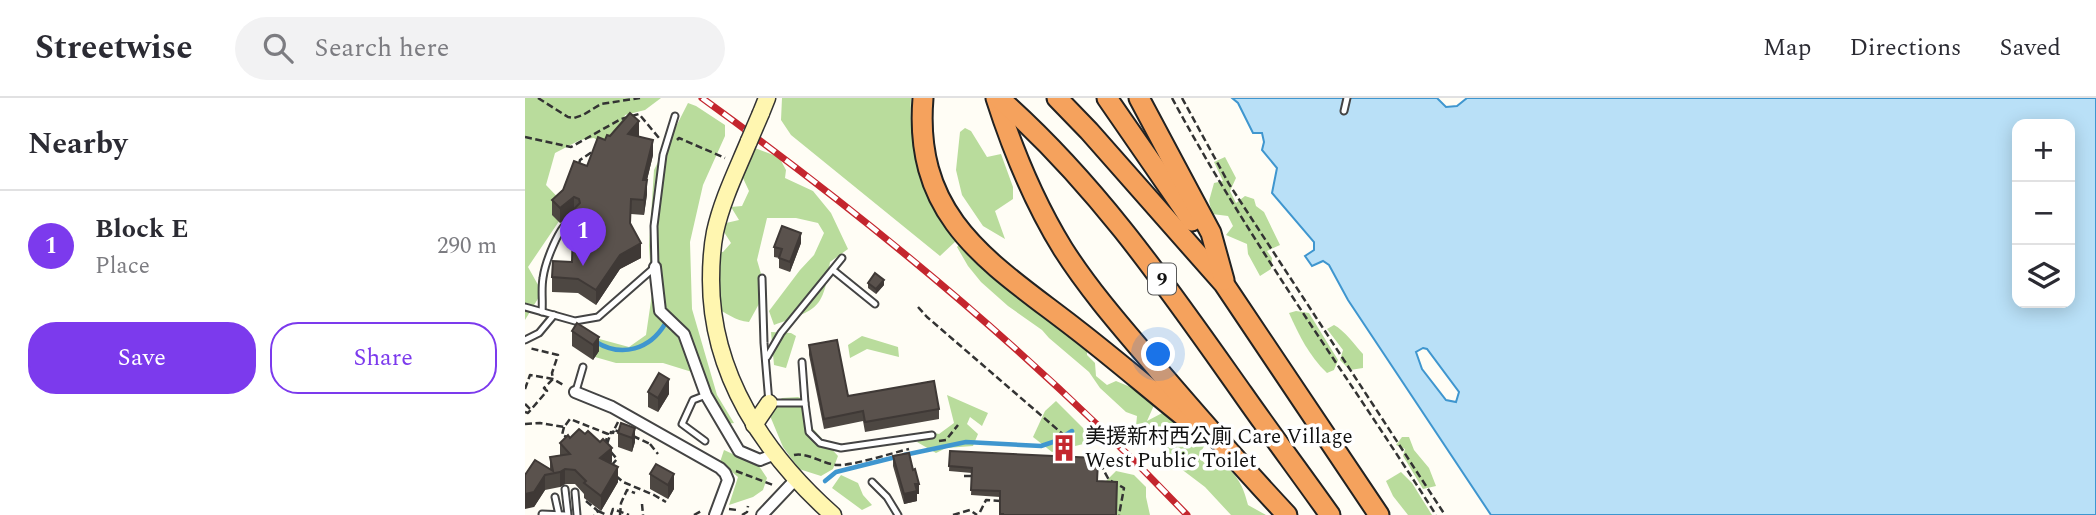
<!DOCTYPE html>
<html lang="en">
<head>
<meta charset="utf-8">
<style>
	body { margin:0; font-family:Spectral,"Noto Sans TC",serif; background:#f2f2f3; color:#2b2b33 }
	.controls { position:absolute; right:21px; top:21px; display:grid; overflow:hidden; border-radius:14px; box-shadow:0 4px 18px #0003 }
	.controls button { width:63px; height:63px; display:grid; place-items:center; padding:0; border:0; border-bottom:2px solid #e1e1e2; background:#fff; color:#2b2b33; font:35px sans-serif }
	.you { position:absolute; left:634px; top:257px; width:24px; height:24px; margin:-18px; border:5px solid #fff; border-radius:50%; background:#1a73e8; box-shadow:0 0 0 10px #1a73e833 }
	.badge { display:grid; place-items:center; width:46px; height:46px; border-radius:50%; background:#7c3aed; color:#fff; font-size:23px; font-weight:700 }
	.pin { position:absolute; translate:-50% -58px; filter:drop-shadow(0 2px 4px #0008) }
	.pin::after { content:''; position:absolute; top:37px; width:24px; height:21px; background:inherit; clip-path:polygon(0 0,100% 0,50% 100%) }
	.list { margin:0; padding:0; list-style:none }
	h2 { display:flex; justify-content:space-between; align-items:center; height:91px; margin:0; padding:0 28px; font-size:30px }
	h2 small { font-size:23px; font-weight:400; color:#7c7c81 }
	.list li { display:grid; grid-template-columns:46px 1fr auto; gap:21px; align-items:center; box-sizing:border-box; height:112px; padding:0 28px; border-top:2px solid #e1e1e2 }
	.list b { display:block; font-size:26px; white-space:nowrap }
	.list p { margin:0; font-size:23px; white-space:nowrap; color:#7c7c81 }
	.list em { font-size:23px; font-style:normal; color:#7c7c81 }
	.actions { display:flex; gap:14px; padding:21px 28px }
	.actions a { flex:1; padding:16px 0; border:2px solid #7c3aed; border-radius:28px; text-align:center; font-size:24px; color:#7c3aed }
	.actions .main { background:#7c3aed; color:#fff }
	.icon { flex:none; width:38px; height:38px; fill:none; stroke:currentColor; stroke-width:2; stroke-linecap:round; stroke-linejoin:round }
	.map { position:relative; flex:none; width:1571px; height:417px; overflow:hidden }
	header { display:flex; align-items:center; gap:42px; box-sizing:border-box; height:98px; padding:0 35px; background:#fff; border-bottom:2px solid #e1e1e2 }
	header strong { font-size:33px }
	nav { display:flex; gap:38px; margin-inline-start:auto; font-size:24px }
	.search { width:490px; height:63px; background:#f2f2f3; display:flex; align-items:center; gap:18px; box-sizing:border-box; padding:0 24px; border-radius:38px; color:#7c7c81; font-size:26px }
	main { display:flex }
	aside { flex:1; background:#fff }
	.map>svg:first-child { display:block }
	.forest { fill:#b9dc9c }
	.water { fill:#b9e0f7; stroke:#3f96cf; stroke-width:2; fill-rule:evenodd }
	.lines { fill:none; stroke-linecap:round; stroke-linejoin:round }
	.stream { stroke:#3f96cf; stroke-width:4.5 }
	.lane-casing { stroke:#444; stroke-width:9 }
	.street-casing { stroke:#444; stroke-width:14 }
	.secondary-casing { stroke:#333; stroke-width:19 }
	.highway-casing { stroke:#222; stroke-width:23 }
	.path { stroke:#333; stroke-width:2.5; stroke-dasharray:7 3.5; stroke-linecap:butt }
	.lane { stroke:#fff; stroke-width:5 }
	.street { stroke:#fff; stroke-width:10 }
	.secondary { stroke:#fff6b0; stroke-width:16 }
	.highway { stroke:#f5a25d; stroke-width:19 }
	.rail-casing { stroke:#c4262e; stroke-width:7 }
	.rail { stroke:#fff; stroke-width:4.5; stroke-dasharray:13; stroke-linecap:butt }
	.secondary-bridge-casing { stroke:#333; stroke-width:19; stroke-linecap:butt }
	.secondary-bridge { stroke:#fff6b0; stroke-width:16 }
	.wall { fill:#4d4742 }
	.shaded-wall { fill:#3f3936 }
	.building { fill:#5a524d; stroke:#3f3936; stroke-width:2 }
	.labels { text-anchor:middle; stroke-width:7; stroke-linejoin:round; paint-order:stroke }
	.shield { fill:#fff; stroke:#585858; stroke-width:2 }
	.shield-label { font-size:19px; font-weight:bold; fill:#111 }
	.poi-label { font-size:21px; fill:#111; stroke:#fff; text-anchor:start }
</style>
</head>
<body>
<header>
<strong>Streetwise</strong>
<div class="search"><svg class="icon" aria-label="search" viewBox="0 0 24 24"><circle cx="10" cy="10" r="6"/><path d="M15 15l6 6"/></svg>Search here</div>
<nav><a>Map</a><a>Directions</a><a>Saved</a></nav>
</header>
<main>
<aside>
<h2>Nearby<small></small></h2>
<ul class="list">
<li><span class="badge">1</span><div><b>Block E</b><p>Place</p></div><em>290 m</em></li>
</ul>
<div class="actions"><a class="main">Save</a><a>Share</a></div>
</aside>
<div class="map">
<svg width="1571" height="417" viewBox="0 0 1571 417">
	<rect width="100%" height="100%" fill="#fffdf5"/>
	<g class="forest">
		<path d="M0 0H136L120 12 100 17C96 32 89 37 76 45L69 40 55 42 30 55 21 87 43 110 3 169 17 194 0 222Z"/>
		<path d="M257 0H386C384 37 390 73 407 106 413 119 424 131 432 142L415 158 266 37 256 22Z"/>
		<polygon points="163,5 171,8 200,27 200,38 178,87 165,144 167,211 192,297 209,325 194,327 186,296 167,274 138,265 91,265 70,259 67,239 104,249 121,237 127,196 124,148 129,72"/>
		<polygon points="440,30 446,33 462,59 476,56 488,89 488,101 470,113 480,141 458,128 437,97 431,72 435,34"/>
		<path d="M230 50 254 59 261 72 260 80 288 93 306 115 323 151 305 164C298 212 293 211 249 227L244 213 275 172 289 157 299 135 293 125 271 120H242L232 162 241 193 224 224C210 223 201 214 188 209L189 153 198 154 206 145 199 134 201 125 214 122 206 109 217 108 224 93 217 78 225 52Z"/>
		<polygon points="700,59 711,80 705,93 711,105 720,98 729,101 731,108 739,114 755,147 742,153 747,160 746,171 735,178 723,156 722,146 701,137 708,128 703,118 687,116 684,103 689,85 698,83 689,64"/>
		<path d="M443 136 462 165 460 174 503 202 562 249V257L570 265 571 278 582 287 591 283 603 288 617 291 630 305 622 323 641 313 680 339 682 343 673 359 684 369 695 361C711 378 717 383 723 407L741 417H706L680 389 647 364 633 340 611 328 612 318 601 314 575 290 564 274 524 240 517 232 483 208 456 184 443 168 432 149Z"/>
		<path d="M771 213 784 215 813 262 809 272 802 275C784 258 774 237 764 215Z"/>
		<path d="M809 227C819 232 830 247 838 256V270L825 272 815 262 818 252 802 231Z"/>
		<polygon points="246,234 266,235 271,238 261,270 249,267"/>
		<polygon points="337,238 373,249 374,259 342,251 325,260 323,247"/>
		<polygon points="422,297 463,315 457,328 445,319 442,326 453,336 448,348 421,350 411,355 392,344 405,334 414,336 429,325"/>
		<polygon points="273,299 278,301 280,322 313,358 308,371 296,378 274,371 258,349 243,313 257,300"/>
		<polygon points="531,303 561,333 562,345 527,354 508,339 520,313"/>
		<polygon points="877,339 884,339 889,352 904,370 911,388 898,391 878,358 880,351 871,347"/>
		<polygon points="199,352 234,368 242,380 238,392 228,399 204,407 213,379 195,364"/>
		<polygon points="591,373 609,377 621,389 621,399 625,417 588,417 579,385"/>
		<polygon points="876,374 887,385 907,417 883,417 868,398 861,383"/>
		<polygon points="316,377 333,385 338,397 347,407 337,412 307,390"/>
	</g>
	<path class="water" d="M707 0H912L921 9 932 8 942 0H1571V417H966L823 202 804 167 798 163 787 168 780 158 789 152V144L747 95 752 70 737 52 739 44 737 35H728L713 5ZM1492 26H1545V205H1492ZM898 250 902 251 934 294 931 304 921 302 897 271 891 254Z"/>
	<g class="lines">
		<g class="stream">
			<path d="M71 244C97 260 125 251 140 226"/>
			<polyline points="379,357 441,344 516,348 531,343 547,333"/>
			<polyline points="300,383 311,374 371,359"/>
		</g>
		<defs>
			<g id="lane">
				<polyline points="819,13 822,0"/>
				<polyline points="308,172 350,206"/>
				<polyline points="237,180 239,245 244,305 280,305"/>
				<polyline points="0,209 50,223 73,219 130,169 129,128 138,57 150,18"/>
				<path d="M17 214C18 203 16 191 18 180 20 165 34 127 47 121"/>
				<polyline points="0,242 14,235 29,217"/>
				<polyline points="242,259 256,235 317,160"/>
				<polyline points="277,264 280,305 284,334 295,345 316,350 407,337"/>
				<polyline points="51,293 58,269"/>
				<polyline points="180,343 157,326 168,302 181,297"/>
				<polyline points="347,384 362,399 373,417"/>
				<polyline points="40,391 43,417"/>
				<polyline points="50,394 52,417"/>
				<polyline points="30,399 34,417"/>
				<polyline points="17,416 40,417"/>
			</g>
			<g id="street">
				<polyline points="130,169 135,213 159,236 181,297 214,353 235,362 250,356"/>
				<polyline points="50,294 87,309 195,370 200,375 203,382 190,417"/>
				<polyline points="237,417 270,382"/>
			</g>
			<g id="secondary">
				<polyline points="236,15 242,0"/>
				<path d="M224 43C212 72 197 102 190 134 187 149 186 166 186 182 186 276 239 356 308 417"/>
				<polyline points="229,327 244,305"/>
			</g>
			<g id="highway">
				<path d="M398 0C388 122 466 165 551 231 590 261 628 294 667 325"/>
				<path d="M471 0C488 53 509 104 538 151 566 195 601 234 634 273 676 322 718 370 762 417"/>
				<path d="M474 0C572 86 643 190 718 296 746 336 776 376 805 417"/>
				<polyline points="532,0 564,33 699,186 854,417"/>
				<polyline points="582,0 667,123"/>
				<polyline points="614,0 686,135 699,182"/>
			</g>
		</defs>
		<use href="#lane" class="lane-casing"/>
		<use href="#street" class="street-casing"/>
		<use href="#secondary" class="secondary-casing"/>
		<use href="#highway" class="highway-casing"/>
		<g class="path">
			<polyline points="13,0 43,19 49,20 58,17 76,6 115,0"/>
			<path d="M647 0C725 145 823 278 911 417"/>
			<polyline points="657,0 704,86 920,417"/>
			<polyline points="0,39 46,49 96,21 114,16 134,40"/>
			<polyline points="152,42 154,40 200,60"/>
			<polyline points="54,66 55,62 70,52"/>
			<polyline points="393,209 402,219 540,338"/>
			<polyline points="0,291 5,277 28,281 40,288"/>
			<polyline points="0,306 6,312"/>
			<polyline points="0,314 3,315 22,293 19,290 28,281 27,275 33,257 4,250"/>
			<polyline points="93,324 89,332 95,334"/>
			<polyline points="0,326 15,325 39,329 45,321 83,336 81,343 83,344"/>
			<polyline points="39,329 37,337 42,339"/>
			<polyline points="108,338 127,347"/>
			<polyline points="414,343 421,342 433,327"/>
			<polyline points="82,346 86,334 88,335 89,332"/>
			<polyline points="125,346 133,356"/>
			<polyline points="86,354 92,361 86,368"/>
			<path d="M269 357C282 354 298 366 312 367 327 368 367 355 384 351"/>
			<polyline points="573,367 578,371 584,382 599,390 594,417"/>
			<polyline points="211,373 248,387"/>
			<polyline points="91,378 98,384 129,397 141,404"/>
			<polyline points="439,378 448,378"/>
			<polyline points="61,403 73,413 69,417"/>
			<polyline points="117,406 118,417"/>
			<polyline points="204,411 212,412"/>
			<polyline points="73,413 82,417"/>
			<polyline points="455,414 461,402 476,403"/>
			<polyline points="86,417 88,411 104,417"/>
			<polyline points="95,417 96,405 102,392 110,395"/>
			<polyline points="169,417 178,412"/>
			<polyline points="217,417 222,414 223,408"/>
			<polyline points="428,417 445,412 452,417"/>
		</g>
		<use href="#lane" class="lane"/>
		<use href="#street" class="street"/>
		<use href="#secondary" class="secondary"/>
		<use href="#highway" class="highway"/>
		<defs>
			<path id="rail" d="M177 0C350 125 515 262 662 417"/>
		</defs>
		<use href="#rail" class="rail-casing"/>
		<use href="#rail" class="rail"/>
		<defs>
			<polyline id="secondary-bridge" points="224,43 236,15"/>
		</defs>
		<use href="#secondary-bridge" class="secondary-bridge-casing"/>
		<use href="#secondary-bridge" class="secondary-bridge"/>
	</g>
	<g class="wall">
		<polygon points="85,38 114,38 128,57 122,82 122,96 119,117 106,116 105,126 116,160 95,171 71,207 53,195 27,194 27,179 47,164 48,145 45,144 45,135 42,133 42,119 35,125 27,117 27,102 62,68 80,42"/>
		<polygon points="276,145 265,174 254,170 254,160 249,159 249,149"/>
		<polygon points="343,185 359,187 351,196 343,190"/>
		<polygon points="52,225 74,253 68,262 47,248 47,233"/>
		<polygon points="284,247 323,298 414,311 414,321 340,334 338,323 299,331 284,257"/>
		<polygon points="123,294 144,296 133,314 123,309"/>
		<polygon points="110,330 110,344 107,354 93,349 93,335"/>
		<polygon points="45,340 87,364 85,366 93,384 76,413 59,400 59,396 50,386 40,386 35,389 20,392 9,409 0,377 25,371 25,359 35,357 35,345"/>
		<polygon points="425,353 572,383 591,417 475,417 475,399 446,397 447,375 424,373"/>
		<polygon points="368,358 394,396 392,396 392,403 379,406 368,368"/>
		<polygon points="131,366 149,391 143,401 125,391 125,376"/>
	</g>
	<g class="shaded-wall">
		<polygon points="114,23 114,38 103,50 103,36"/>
		<polygon points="128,42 128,57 122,82 122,96 119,117 118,82"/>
		<polygon points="49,99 49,114 35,125 35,110"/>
		<polygon points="276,135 276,145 265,174 265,164"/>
		<polygon points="116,145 116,160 95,171 71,207 71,192 95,157"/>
		<polygon points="359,182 359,187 351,196 351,191"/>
		<polygon points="74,239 74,253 68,262 68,247"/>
		<polygon points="144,281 144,296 133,314 133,300"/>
		<polygon points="110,330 110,344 107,354 107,340"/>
		<polygon points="87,350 87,364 75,375 75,360"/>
		<polygon points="93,369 93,384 76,413 76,398"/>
		<polygon points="40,371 40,386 35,389 35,374"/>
		<polygon points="149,376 149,391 143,401 143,387"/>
		<polygon points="20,377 20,392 9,409 0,411 0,396"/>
		<polygon points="390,386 394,386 394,396 392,396 392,403 379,406 379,396"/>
	</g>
	<g class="building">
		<polygon points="105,15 114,23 103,36 128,42 118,82 122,82 119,102 106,101 105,125 116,145 95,157 71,192 53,181 27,179 28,163 47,164 48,130 45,130 45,121 42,118 55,105 54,101 49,99 35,110 27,102 38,92 49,63 62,68 73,39 80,42 82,37 85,38"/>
		<polygon points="257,128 276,135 265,164 254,160 257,151 249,149"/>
		<polygon points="350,175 359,182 351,191 343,185"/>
		<polygon points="52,225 74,239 68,247 47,233"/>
		<polygon points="312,242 323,298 409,283 414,311 340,324 338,313 299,321 284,247"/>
		<polygon points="134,275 144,281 133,300 123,294"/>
		<polygon points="96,325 110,330 107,340 93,335"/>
		<polygon points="54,331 60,336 63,333 75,344 78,341 87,350 75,360 93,369 76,398 59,385 61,383 50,372 40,371 35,374 20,377 9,394 0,396 0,377 10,362 28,373 25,359 45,356 35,345 43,337 45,340"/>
		<polygon points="425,353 571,360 570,363 573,364 572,383 592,384 591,417 478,417 478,416 475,416 475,393 446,392 447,370 424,368"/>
		<polygon points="384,355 388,372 390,371 394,386 390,386 392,393 379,396 368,358"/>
		<polygon points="131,366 149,376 143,387 125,376"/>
	</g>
	<defs>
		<symbol id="building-bare" viewBox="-9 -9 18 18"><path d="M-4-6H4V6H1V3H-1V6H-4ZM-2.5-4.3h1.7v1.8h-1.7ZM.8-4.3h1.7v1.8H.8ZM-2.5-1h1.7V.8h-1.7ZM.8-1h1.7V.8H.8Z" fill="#c4262e" stroke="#fff" stroke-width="2.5" paint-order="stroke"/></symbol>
	</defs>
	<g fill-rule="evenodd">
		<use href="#building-bare" x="520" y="331" width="38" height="38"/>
	</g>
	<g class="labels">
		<rect class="shield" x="623" y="165.5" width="28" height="31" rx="5"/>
		<g class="shield-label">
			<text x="637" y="188">9</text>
		</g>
		<g class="poi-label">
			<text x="560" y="345">美援新村西公廁 Care Village<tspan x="560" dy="24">West Public Toilet</tspan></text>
		</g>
	</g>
</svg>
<div class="controls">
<button>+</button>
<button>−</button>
<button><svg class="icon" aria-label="layers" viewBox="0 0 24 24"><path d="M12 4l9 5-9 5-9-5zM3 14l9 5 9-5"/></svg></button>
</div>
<div class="you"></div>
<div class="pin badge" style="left:58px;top:168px">1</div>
</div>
</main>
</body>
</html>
